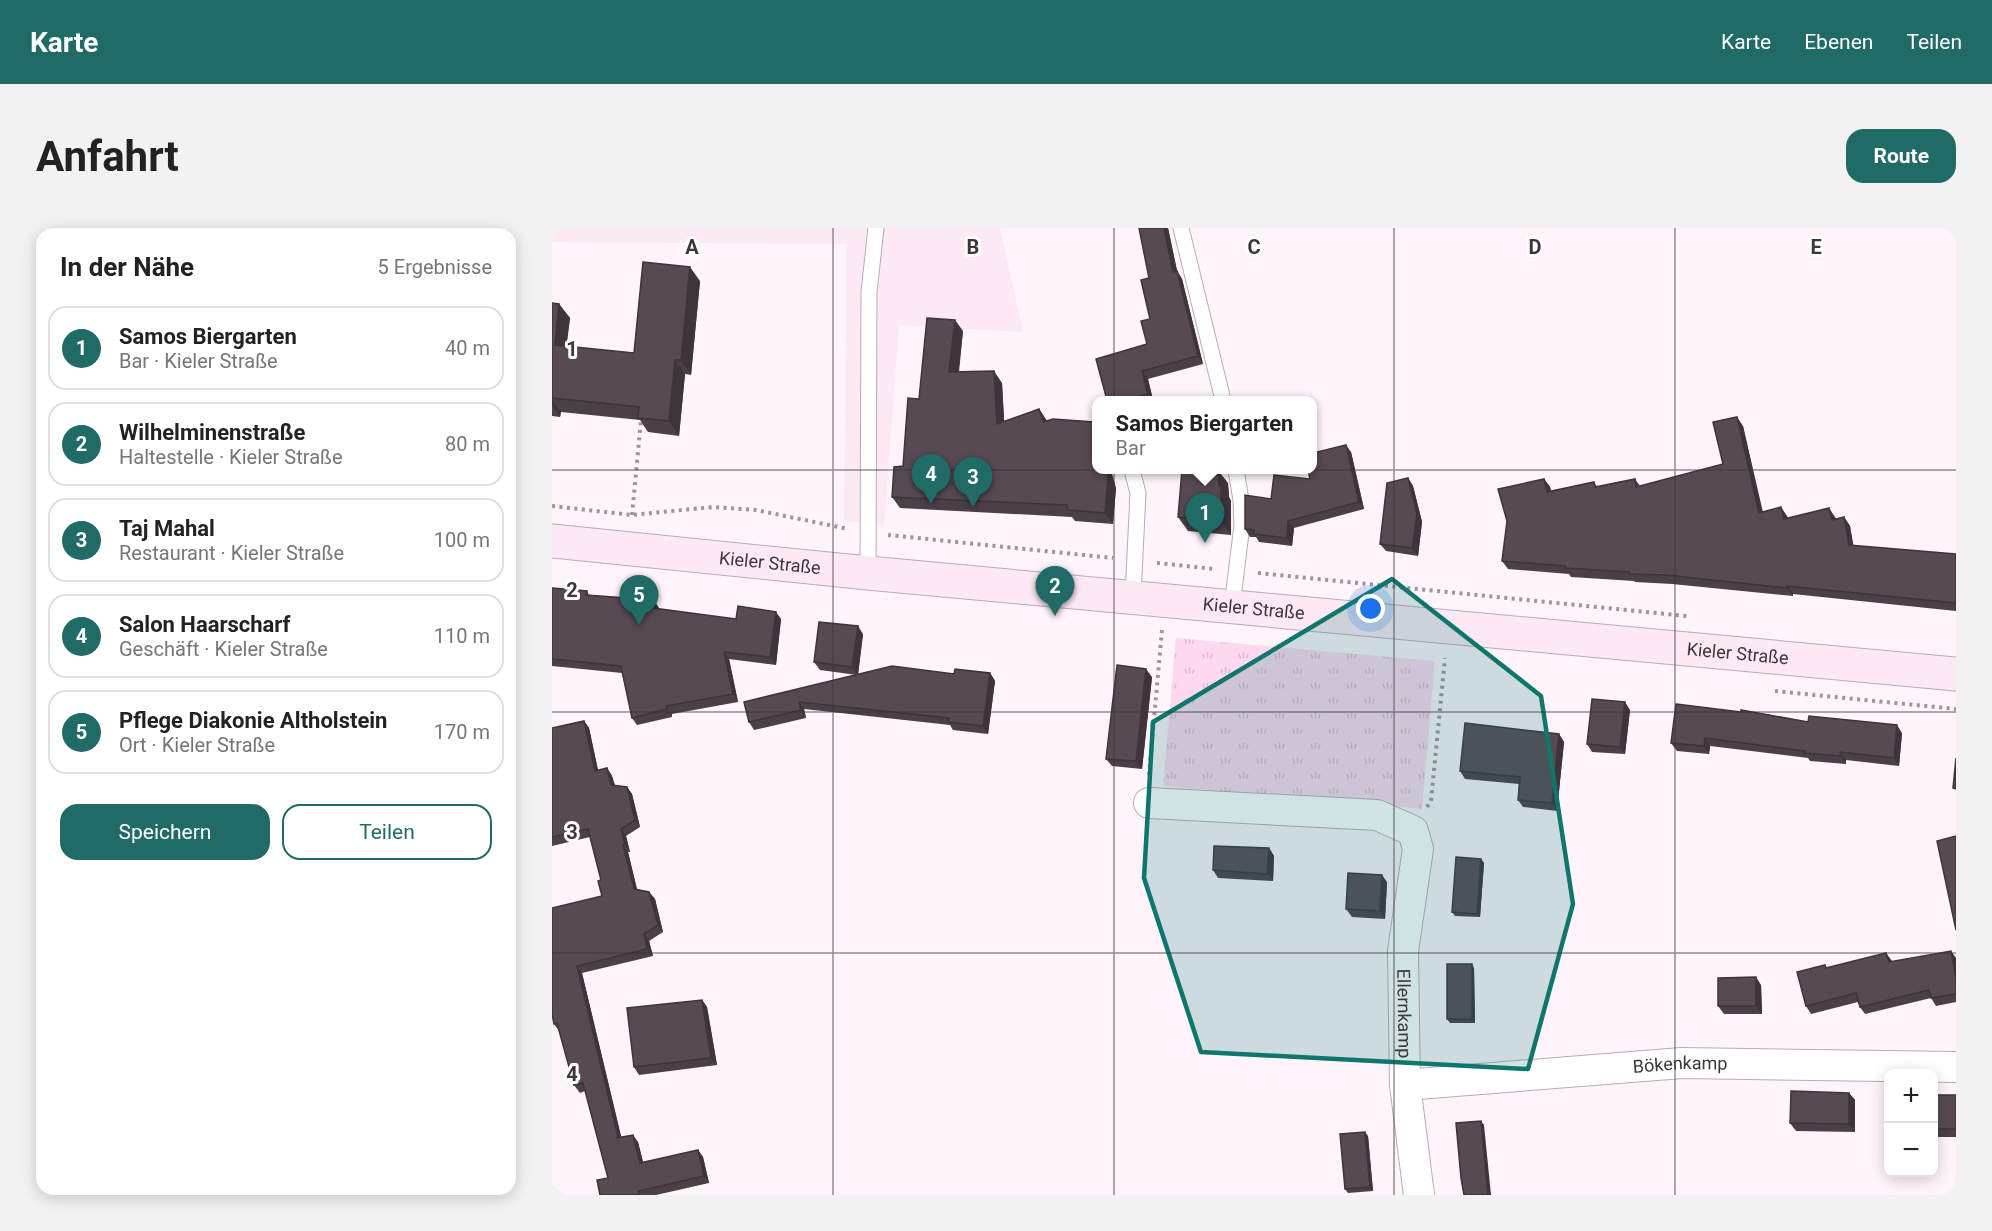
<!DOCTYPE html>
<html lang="de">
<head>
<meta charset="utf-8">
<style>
	body { margin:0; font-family:Roboto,sans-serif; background:#f2f2f2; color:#222 }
	.controls { position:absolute; right:18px; bottom:18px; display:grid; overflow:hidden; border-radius:12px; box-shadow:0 3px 15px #0003 }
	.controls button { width:54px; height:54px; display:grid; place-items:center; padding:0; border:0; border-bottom:2px solid #e0e0e0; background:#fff; color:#222; font:30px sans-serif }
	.you { position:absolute; left:819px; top:381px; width:21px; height:21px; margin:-15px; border:4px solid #fff; border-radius:50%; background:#1a73e8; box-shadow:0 0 0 9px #1a73e833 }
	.badge { display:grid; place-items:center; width:39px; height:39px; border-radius:50%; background:#206b66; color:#fff; font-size:20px; font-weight:700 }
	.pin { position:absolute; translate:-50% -50px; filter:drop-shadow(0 2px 3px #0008) }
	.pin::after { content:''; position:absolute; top:32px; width:21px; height:18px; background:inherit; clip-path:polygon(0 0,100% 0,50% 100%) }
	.popup { position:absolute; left:540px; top:168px; width:225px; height:78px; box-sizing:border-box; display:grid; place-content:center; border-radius:12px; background:#fff; filter:drop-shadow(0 2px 4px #0005); font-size:20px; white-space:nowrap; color:#767676 }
	.popup b { font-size:22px; color:#222 }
	.popup::after { content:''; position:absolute; left:50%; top:100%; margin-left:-12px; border:12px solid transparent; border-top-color:#fff }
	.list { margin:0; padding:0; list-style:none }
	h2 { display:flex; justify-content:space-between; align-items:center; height:78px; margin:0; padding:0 24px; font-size:26px }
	h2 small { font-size:20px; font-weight:400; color:#767676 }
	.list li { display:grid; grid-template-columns:39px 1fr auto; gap:18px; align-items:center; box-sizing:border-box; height:84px; margin:0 12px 12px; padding:0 12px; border:2px solid #e0e0e0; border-radius:18px }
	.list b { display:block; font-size:22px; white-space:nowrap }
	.list p { margin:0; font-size:20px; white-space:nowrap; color:#767676 }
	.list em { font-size:20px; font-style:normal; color:#767676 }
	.actions { display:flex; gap:12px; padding:18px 24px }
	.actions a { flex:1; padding:14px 0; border:2px solid #206b66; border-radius:18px; text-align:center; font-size:21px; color:#206b66 }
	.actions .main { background:#206b66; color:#fff }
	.map { position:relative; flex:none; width:1404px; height:967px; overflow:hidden; border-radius:18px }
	header { display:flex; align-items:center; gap:36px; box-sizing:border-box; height:84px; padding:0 30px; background:#206b66; color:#fff }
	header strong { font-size:28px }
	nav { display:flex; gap:33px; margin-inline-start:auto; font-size:21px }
	.intro { display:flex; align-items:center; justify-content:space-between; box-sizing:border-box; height:144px; padding:0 36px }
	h1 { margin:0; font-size:42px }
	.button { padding:15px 27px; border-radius:18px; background:#206b66; color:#fff; font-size:21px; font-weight:700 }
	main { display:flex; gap:36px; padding:0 36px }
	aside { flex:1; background:#fff; border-radius:18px; box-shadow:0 3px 15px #0003 }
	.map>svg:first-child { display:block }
	.built { fill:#fce9f5 }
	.grass { fill:url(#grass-tufts) }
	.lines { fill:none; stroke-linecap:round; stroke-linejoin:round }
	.service-casing { stroke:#bbabb6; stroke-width:17 }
	.minor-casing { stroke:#bbabb6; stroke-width:32 }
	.secondary-casing { stroke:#bbabb6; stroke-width:35 }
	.path { stroke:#9d959a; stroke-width:4; stroke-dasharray:3 4.5; stroke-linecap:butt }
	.service { stroke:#fff; stroke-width:15 }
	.minor { stroke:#fff; stroke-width:30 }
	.secondary { stroke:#fde8f6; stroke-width:33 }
	.wall { fill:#4c4047 }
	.shaded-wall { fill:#3e343a }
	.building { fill:#584a53; stroke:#3e343a; stroke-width:1.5 }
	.marked { fill:#0f766e; fill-opacity:0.2; stroke:#0f766e; stroke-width:4.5; stroke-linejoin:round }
	.grid { fill:none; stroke:#3d373b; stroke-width:1.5; stroke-opacity:0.55 }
	.labels { text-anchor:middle; stroke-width:6; stroke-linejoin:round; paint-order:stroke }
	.street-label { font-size:18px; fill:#3d373b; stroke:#fff }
	.grid-label { font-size:20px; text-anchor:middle; font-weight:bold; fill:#3d373b; stroke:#fff; stroke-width:6; stroke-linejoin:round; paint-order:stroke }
</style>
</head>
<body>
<header>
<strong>Karte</strong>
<nav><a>Karte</a><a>Ebenen</a><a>Teilen</a></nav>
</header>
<div class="intro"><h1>Anfahrt</h1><a class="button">Route</a></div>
<main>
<aside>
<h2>In der Nähe<small>5 Ergebnisse</small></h2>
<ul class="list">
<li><span class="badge">1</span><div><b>Samos Biergarten</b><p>Bar · Kieler Straße</p></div><em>40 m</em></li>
<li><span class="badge">2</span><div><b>Wilhelminenstraße</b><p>Haltestelle · Kieler Straße</p></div><em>80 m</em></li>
<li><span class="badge">3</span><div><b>Taj Mahal</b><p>Restaurant · Kieler Straße</p></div><em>100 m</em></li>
<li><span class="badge">4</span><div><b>Salon Haarscharf</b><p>Geschäft · Kieler Straße</p></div><em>110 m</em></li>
<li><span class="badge">5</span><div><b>Pflege Diakonie Altholstein</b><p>Ort · Kieler Straße</p></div><em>170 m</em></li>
</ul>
<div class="actions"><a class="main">Speichern</a><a>Teilen</a></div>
</aside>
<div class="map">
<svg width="1404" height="967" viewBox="0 0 1404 967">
	<defs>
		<pattern id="grass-tufts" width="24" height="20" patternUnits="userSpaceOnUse" patternTransform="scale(1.5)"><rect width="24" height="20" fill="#fdd9f0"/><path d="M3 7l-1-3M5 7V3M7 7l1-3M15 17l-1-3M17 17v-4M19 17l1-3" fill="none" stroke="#dabbcf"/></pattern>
	</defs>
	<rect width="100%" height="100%" fill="#fef4fa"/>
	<polygon class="built" points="0,0 448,0 471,104 347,97 332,297 292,293 295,16 0,14"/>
	<polygon class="grass" points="624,410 883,433 870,581 611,558"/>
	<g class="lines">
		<defs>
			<g id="service">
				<polyline points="629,0 671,172"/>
				<polyline points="580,242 586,265 581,368"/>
				<polyline points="316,345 317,64 324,0"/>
				<polyline points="680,378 690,297 689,272 684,242"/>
			</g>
			<g id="minor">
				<path id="s1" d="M597 575 825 587 861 603 866 621 851 723 853 857 867 967"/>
				<path id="s2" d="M853 857 1130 835 1404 839"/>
			</g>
			<g id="secondary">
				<path id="s3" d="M0 313 316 345 1404 446"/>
			</g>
		</defs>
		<use href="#service" class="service-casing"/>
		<use href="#minor" class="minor-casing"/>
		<use href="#secondary" class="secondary-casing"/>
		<g class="path">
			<polyline points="0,278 80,287 161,279 204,282 296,301"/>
			<polyline points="80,287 89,192"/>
			<polyline points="336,307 561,330"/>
			<polyline points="605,335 663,341"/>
			<polyline points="706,345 1135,388"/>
			<polyline points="1223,463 1404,481"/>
			<polyline points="597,547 610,402"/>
			<polyline points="875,579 879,573 893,430"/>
		</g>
		<use href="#service" class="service"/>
		<use href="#minor" class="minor"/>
		<use href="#secondary" class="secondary"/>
	</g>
	<g class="wall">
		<polygon points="616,0 625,43 630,51 651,136 596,151 601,172 555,172 595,116 598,91 597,50"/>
		<polygon points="148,53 139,147 133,146 127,208 96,204 88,192 9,184 8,189 0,188 0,75 7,76 18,90 14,118 82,125"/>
		<polygon points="411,103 407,144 450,155 452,193 487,181 495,193 564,260 561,296 523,293 520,289 348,280 340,269 351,238 367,171"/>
		<polygon points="1191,198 1210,284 1235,288 1236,290 1283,289 1284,291 1292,289 1298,298 1301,318 1404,326 1404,383 1241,366 1241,368 1120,356 1083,354 1082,353 1019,349 1017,346 956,341 950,333 992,251 998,259 999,263 1042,254 1045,259 1083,251 1088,258 1171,236"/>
		<polygon points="799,224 812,281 742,300 740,318 707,314 704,309 698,309 693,301 758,251"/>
		<polygon points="856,250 861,258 870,294 866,328 834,323 828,316"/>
		<polygon points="676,255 677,269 679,273 679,307 636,303 626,289"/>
		<polygon points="0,360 35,363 37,367 107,380 107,381 184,391 229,391 224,437 177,431 186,474 120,486 120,489 85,497 80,490 70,445 0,438"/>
		<polygon points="311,406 306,446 438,445 443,453 436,506 401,502 398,497 252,481 254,490 202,502 197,494 305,447 268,442 262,434"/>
		<polygon points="600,449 590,541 560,538 554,531"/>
		<polygon points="1078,482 1073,526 1040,524 1035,516"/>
		<polygon points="32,493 37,500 46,543 55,540 60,548 63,557 75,559 80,566 88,599 74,608 78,624 76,624 85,662 97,664 103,671 111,704 97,713 101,728 30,745 69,909 86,914 91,934 146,922 151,929 157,955 104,967 48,967 56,950 33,863 28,865 22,857 7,803 2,796 50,668 49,652 38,609 0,618 0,500"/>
		<polygon points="1256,494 1350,505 1347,538 1294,532 1294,536 1258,533 1256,530 1158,518 1157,526 1125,523 1119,515"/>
		<polygon points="1007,506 1012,514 1005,583 971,579 966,572 967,556 913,551 908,543"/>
		<polygon points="717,620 722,628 721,653 666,650 661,642"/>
		<polygon points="929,631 932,635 928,689 903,688 900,684"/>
		<polygon points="835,654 833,691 800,689 794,681"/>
		<polygon points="1404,730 1404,774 1384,778 1379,770 1313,786 1308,779 1306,774 1259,786 1254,778 1275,740 1340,734"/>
		<polygon points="922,740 923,795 898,795 895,791"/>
		<polygon points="1209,757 1210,786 1172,786 1166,778"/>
		<polygon points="150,772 155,779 165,837 87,847 82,839"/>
		<polygon points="1297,865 1303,872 1303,904 1244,903 1238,895"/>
		<rect x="1382" y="867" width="22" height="42"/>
		<polygon points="816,908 821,963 796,965 793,961"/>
	</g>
	<g class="shaded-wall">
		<polygon points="612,0 616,0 627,52 621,44"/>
		<polygon points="138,39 148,53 139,147 129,132"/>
		<polygon points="625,43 630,51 651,136 646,128"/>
		<polygon points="7,76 18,90 13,131 3,117"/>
		<polygon points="403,92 411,103 405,156 397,144"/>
		<polygon points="123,132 133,146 127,208 117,193"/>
		<polygon points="442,143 450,155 453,207 445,196"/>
		<polygon points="590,143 596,151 601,172 596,166"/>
		<polygon points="0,172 9,184 8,189 0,178"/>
		<polygon points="487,181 495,193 491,194"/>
		<polygon points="1185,189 1191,198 1213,293 1207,285"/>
		<polygon points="794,217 799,224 812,281 807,274"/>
		<polygon points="554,242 559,242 564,260 561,296 553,285"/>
		<polygon points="666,242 676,255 677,269 679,273 679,307 669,293"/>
		<polygon points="856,250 861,258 870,294 866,328 860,320"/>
		<polygon points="992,251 998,259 1001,273 995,264"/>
		<polygon points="1229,279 1235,288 1238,299 1232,291"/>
		<polygon points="1277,280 1283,289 1286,300 1280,292"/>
		<polygon points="1292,289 1298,298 1303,326 1297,317"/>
		<polygon points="736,293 742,300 740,318 735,310"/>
		<polygon points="1235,358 1241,366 1241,368 1235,360"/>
		<polygon points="102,372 107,380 106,388 101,380"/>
		<polygon points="224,384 229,391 224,437 218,429"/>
		<polygon points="306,398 311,406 306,447 300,439"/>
		<polygon points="172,424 177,431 186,474 181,466"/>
		<polygon points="594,441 600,449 590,541 584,533"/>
		<polygon points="438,445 443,453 436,506 431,498"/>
		<polygon points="247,474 252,481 254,490 249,482"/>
		<polygon points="1073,474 1078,482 1073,526 1068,519"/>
		<polygon points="32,493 37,500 48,551 43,543"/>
		<polygon points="1345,497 1350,505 1347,538 1342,530"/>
		<polygon points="1007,506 1012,514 1005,583 1000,575"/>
		<polygon points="1153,510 1158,518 1157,526 1152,518"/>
		<polygon points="1288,524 1294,532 1294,536 1289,528"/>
		<polygon points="55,540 60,548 64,564 59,557"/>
		<polygon points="75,559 80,566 88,599 83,592"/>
		<polygon points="69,601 74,608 78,624 73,616"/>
		<polygon points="71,617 76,624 87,669 82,661"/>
		<polygon points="717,620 722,628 721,653 715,646"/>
		<polygon points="929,631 932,635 928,689 925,686"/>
		<polygon points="830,647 835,654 833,691 828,683"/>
		<polygon points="97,664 103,671 111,704 106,697"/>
		<polygon points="92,706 97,713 101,728 95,721"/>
		<polygon points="1399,723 1404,730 1404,751"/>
		<polygon points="1334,725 1340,733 1342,742 1337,734"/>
		<polygon points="920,736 922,740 923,795 920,791"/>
		<polygon points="25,738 30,745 71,916 66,909"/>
		<polygon points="1204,749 1209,757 1210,786 1204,778"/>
		<polygon points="150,772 155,779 165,837 159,830"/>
		<polygon points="1297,865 1303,872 1303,904 1297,896"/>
		<polygon points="929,893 932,897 939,967 936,967"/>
		<polygon points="813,904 816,908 821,963 818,959"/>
		<polygon points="81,907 86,914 93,942 88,935"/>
		<polygon points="146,922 151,929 157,955 152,948"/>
	</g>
	<g class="building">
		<polygon points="587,0 612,0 621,44 625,43 646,128 590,143 596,166 574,172 555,172 544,131 595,116 589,93 598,91 589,52 597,50"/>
		<polygon points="91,34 138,39 129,132 123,132 117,193 86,190 87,179 0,170 0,75 7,76 3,117 82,125"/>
		<polygon points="375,90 403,92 397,144 442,143 445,196 487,181 491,194 501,191 542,194 545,205 545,242 554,242 556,248 553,285 515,282 515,277 340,269 342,239 351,238 356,170 367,171"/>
		<polygon points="1185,189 1207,285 1229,279 1232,291 1277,280 1280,292 1292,289 1297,317 1404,326 1404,375 1235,358 1235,360 1114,347 1077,346 1077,344 1013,340 1013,338 950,333 955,293 946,261 992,251 995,264 1042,254 1043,259 1083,251 1084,259 1171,236 1161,194"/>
		<polygon points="794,217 807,274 736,293 735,310 702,306 702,302 693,301 693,267 719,271 722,247 758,251 756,242 761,242 761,225"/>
		<polygon points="630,242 666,242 667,258 669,259 669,293 626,289"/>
		<polygon points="856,250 865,286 860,320 828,316 835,255"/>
		<polygon points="0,360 35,363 34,367 102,372 101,380 184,391 186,378 224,384 218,429 172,424 181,466 114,478 115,481 80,490 69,438 0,431"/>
		<polygon points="267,394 306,398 300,439 262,434"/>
		<polygon points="565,437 594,441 584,533 554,531"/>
		<polygon points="340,438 402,446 403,441 438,445 431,498 396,494 397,490 247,474 249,482 197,494 192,474"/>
		<polygon points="1040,471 1073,474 1068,519 1035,516"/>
		<polygon points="1124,476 1189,484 1189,482 1256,494 1257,488 1345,497 1342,530 1288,524 1289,528 1252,525 1253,523 1153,510 1152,518 1119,515"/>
		<polygon points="32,493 43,543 55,540 59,557 75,559 83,592 69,601 73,616 71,617 82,661 97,664 106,697 92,706 95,721 25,738 66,909 64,910 81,907 88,935 146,922 152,948 86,963 87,967 48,967 45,952 56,950 31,855 22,857 5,795 2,796 0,786 0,680 50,668 46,653 49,652 36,601 0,609 0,500"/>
		<polygon points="913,495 1007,506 1000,575 966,572 968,549 908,543"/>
		<polygon points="1404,530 1404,561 1401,560"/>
		<polygon points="1404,608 1404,702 1385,613"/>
		<polygon points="662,618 717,620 715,646 661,642"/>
		<polygon points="904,629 929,631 925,686 900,684"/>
		<polygon points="796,645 830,647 828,683 794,681"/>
		<polygon points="1399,723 1404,751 1404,766 1379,770 1377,762 1308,779 1304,765 1254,778 1245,744 1273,737 1274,740 1334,725 1337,734"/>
		<rect x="895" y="736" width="25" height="55"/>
		<polygon points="1204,749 1204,778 1166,778 1166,750"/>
		<polygon points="150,772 159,830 82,839 75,780"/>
		<polygon points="1239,863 1297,865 1297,896 1238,895"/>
		<rect x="1382" y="867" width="22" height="34"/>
		<polygon points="929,893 936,967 912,967 909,950 904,895"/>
		<polygon points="813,904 818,959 793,961 788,906"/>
	</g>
	<path class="marked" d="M840 351 989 468 1021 676 976 841 649 824 592 650 601 494Z"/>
	<path class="grid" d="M281 0V967M562 0V967M842 0V967M1123 0V967M0 242H1404M0 484H1404M0 725H1404"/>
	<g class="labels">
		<g class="street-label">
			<text dy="6" stroke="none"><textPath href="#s3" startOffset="219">Kieler Straße</textPath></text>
			<text dy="6" stroke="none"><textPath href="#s3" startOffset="705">Kieler Straße</textPath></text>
			<text dy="6" stroke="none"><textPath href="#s3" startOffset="1191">Kieler Straße</textPath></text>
			<text dy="6" stroke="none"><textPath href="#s1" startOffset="452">Ellernkamp</textPath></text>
			<text dy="6" stroke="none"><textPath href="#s2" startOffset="276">Bökenkamp</textPath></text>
		</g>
	</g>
	<g class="grid-label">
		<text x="140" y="26">A</text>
		<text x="421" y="26">B</text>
		<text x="702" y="26">C</text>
		<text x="983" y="26">D</text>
		<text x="1264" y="26">E</text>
		<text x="20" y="128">1</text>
		<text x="20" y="369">2</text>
		<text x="20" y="611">3</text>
		<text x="20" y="853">4</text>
	</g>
</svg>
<div class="controls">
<button>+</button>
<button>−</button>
</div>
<div class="you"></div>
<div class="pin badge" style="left:653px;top:315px">1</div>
<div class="popup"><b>Samos Biergarten</b>Bar</div>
<div class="pin badge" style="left:503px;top:388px">2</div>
<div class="pin badge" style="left:421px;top:279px">3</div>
<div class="pin badge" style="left:379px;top:276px">4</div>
<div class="pin badge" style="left:87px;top:397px">5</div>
</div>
</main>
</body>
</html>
